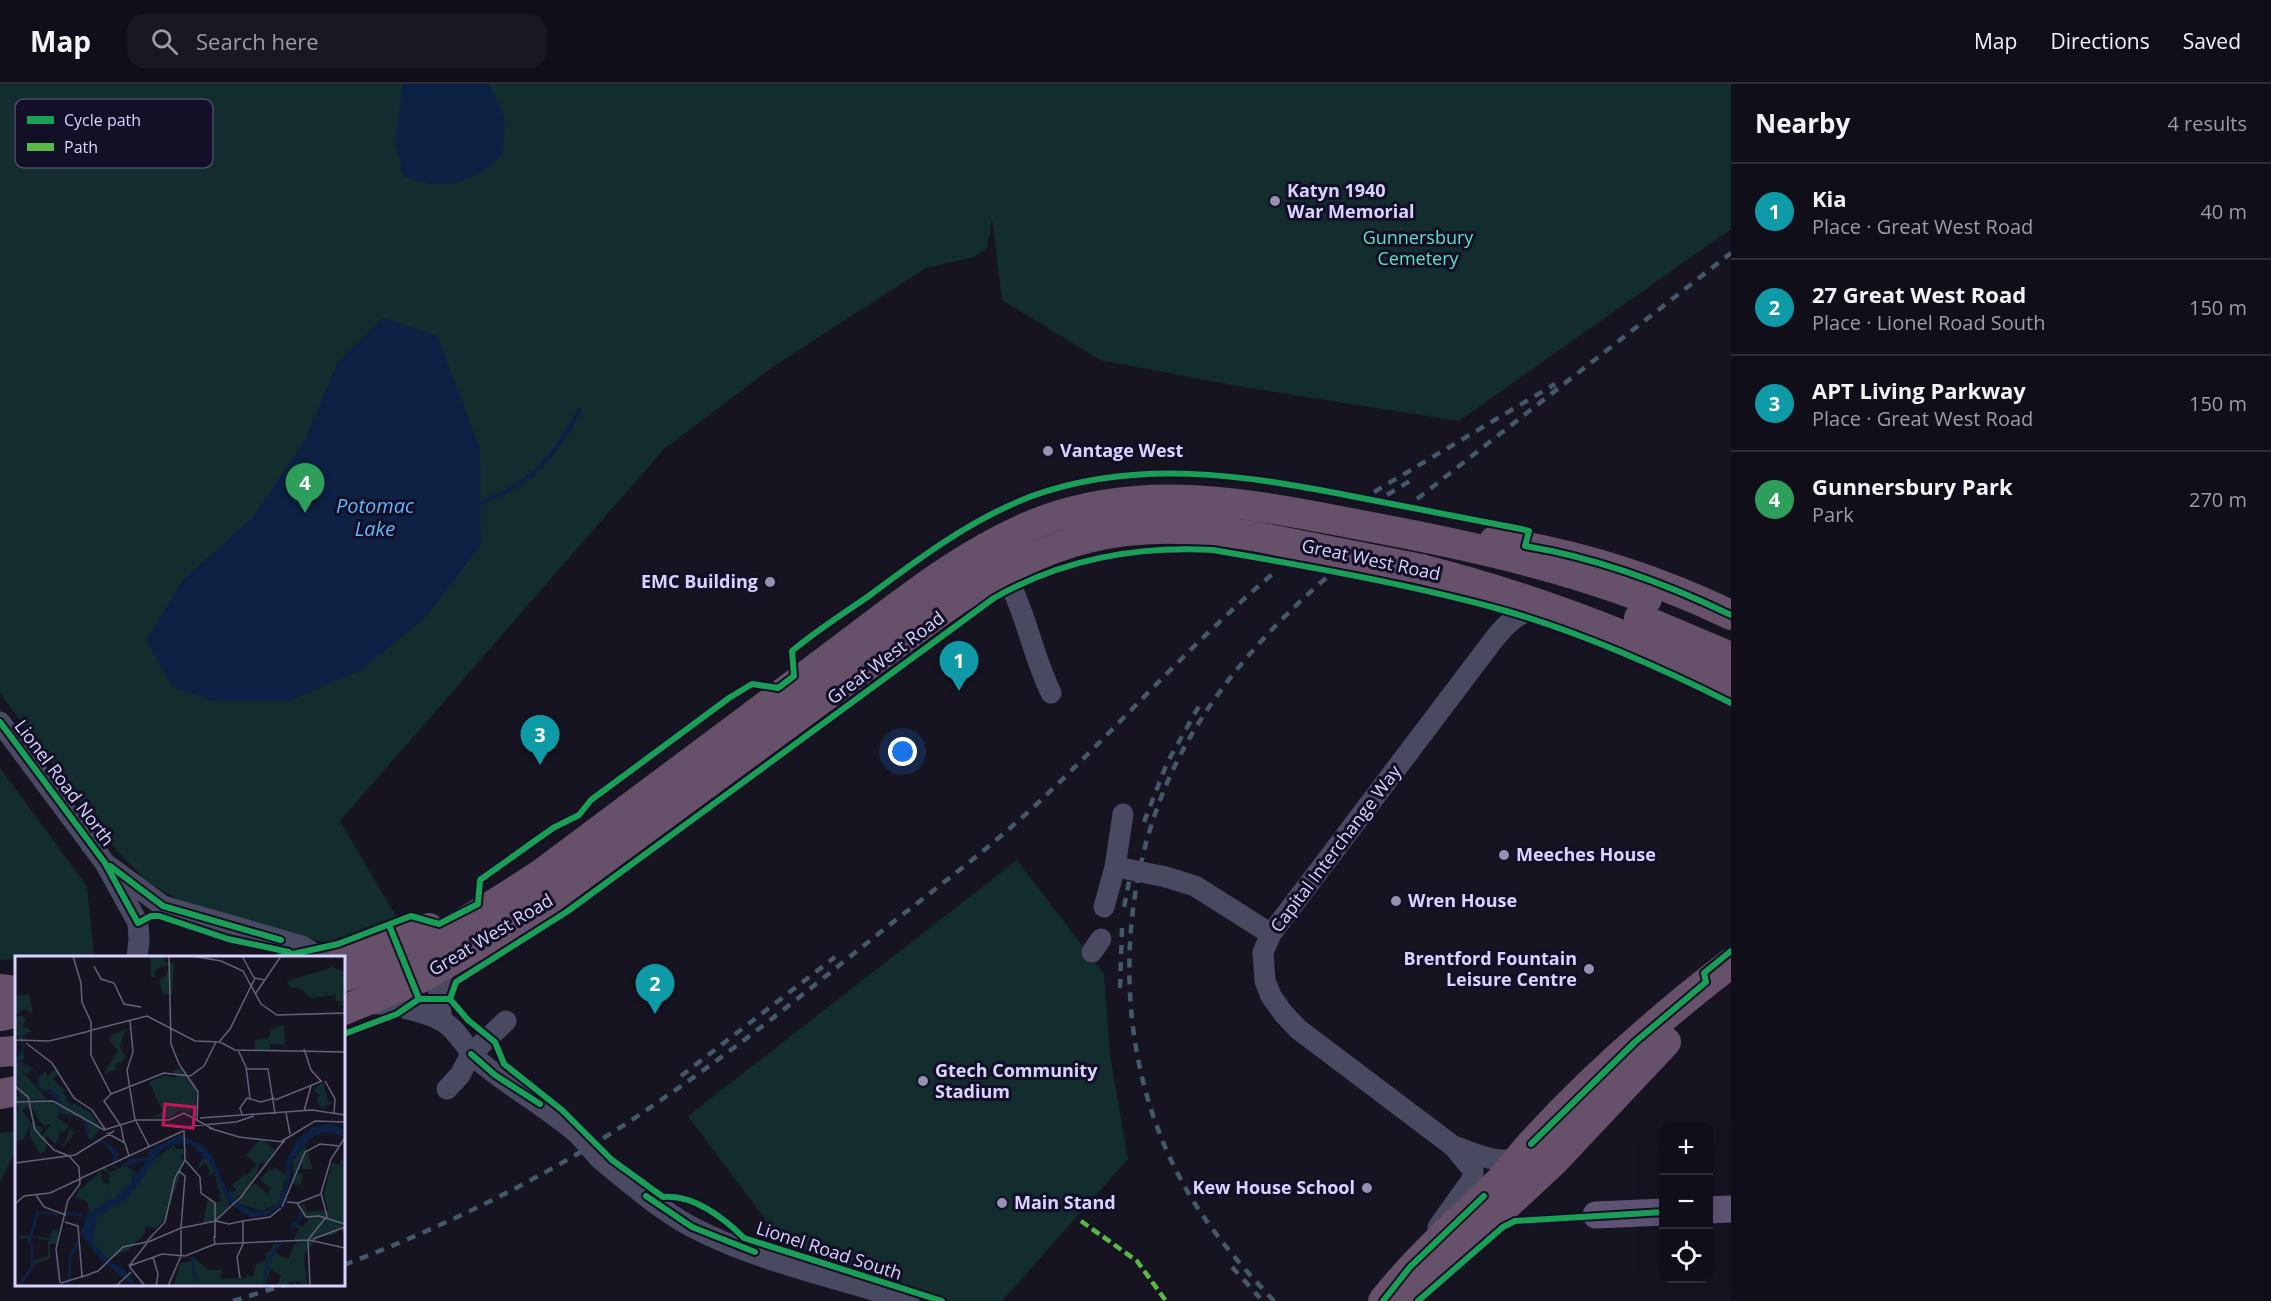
<!DOCTYPE html>
<html lang="en">
<head>
<meta charset="utf-8">
<style>
	body { margin:0; font-family:"Open Sans",sans-serif; background:#191822; color:#f1f3f6 }
	.controls { position:absolute; right:18px; bottom:18px; display:grid; overflow:hidden; border-radius:12px; box-shadow:0 6px 24px #0002 }
	.controls button { width:54px; height:54px; display:grid; place-items:center; padding:0; border:0; border-bottom:2px solid #302f38; background:#100f19; color:#f1f3f6; font:30px sans-serif }
	.you { position:absolute; left:903px; top:668px; width:21px; height:21px; margin:-15px; border:4px solid #fff; border-radius:50%; background:#1a73e8; box-shadow:0 0 0 9px #1a73e833 }
	.badge { display:grid; place-items:center; width:39px; height:39px; border-radius:50%; background:#9591b1; color:#fff; font-size:20px; font-weight:700 }
	.pin { position:absolute; translate:-50% -50px; filter:drop-shadow(0 2px 3px #0008) }
	.pin::after { content:''; position:absolute; top:32px; width:21px; height:18px; background:inherit; clip-path:polygon(0 0,100% 0,50% 100%) }
	.list { margin:0; padding:0; list-style:none }
	h2 { display:flex; justify-content:space-between; align-items:center; height:78px; margin:0; padding:0 24px; font-size:26px }
	h2 small { font-size:20px; font-weight:400; color:#9c9ca2 }
	.list li { display:grid; grid-template-columns:39px 1fr auto; gap:18px; align-items:center; box-sizing:border-box; height:96px; padding:0 24px; border-top:2px solid #302f38 }
	.list b { display:block; font-size:22px; white-space:nowrap }
	.list p { margin:0; font-size:20px; white-space:nowrap; color:#9c9ca2 }
	.list em { font-size:20px; font-style:normal; color:#9c9ca2 }
	.icon { flex:none; width:33px; height:33px; fill:none; stroke:currentColor; stroke-width:2; stroke-linecap:round; stroke-linejoin:round }
	.map { position:relative; flex:none; width:1731px; height:1217px; overflow:hidden }
	header { display:flex; align-items:center; gap:36px; box-sizing:border-box; height:84px; padding:0 30px; background:#100f19; border-bottom:2px solid #302f38 }
	header strong { font-size:28px }
	nav { display:flex; gap:33px; margin-inline-start:auto; font-size:21px }
	.search { width:420px; height:54px; background:#191822; display:flex; align-items:center; gap:15px; box-sizing:border-box; padding:0 21px; border-radius:18px; color:#9c9ca2; font-size:22px }
	main { display:flex }
	aside { flex:1; background:#100f19 }
	.map>svg:first-child { display:block }
	.green { fill:#132c2d }
	.water { fill:#0d2144 }
	.lines { fill:none; stroke-linecap:round; stroke-linejoin:round }
	.stream { stroke:#0d2144; stroke-width:4.5 }
	.minor { stroke:#4a4962; stroke-width:21 }
	.major { stroke:#5e5373; stroke-width:27 }
	.highway { stroke:#67516a; stroke-width:30 }
	.rail { stroke:#43596b; stroke-width:4.5; stroke-dasharray:9 8; stroke-linecap:butt }
	.minor-bridge { stroke:#4a4962; stroke-width:21 }
	.highway-bridge { stroke:#67516a; stroke-width:30 }
	.quiet { stroke:#58b947; stroke-width:4.5; stroke-dasharray:9 4.5; stroke-linecap:butt }
	.cycleway-casing { stroke:#130f26; stroke-width:10 }
	.cycleway { stroke:#1a9f57; stroke-width:6 }
	.poi-dot { fill:#9591b1; stroke:#130f26; stroke-width:2 }
	.labels { text-anchor:middle; stroke-width:6; stroke-linejoin:round; paint-order:stroke }
	.poi-label { font-size:18px; font-weight:bold; fill:#d9d4ff; stroke:#130f26; text-anchor:start }
	.park-label { font-size:18px; fill:#5fe0c0; stroke:#130f26 }
	.street-label { font-size:18px; fill:#d9d4ff; stroke:#130f26 }
	.water-label { font-size:20px; font-style:italic; fill:#62b6ff; stroke:#130f26 }
	.inset-river { fill:none; stroke:#0d2144; stroke-width:3 }
	.inset-road { fill:none; stroke:#64617a; stroke-width:1.5 }
	.view { fill:#c2185b; fill-opacity:0.15; stroke:#c2185b; stroke-width:3 }
	.inset-edge { fill:none; stroke:#d9d4ff; stroke-width:3 }
	.key { fill:#130f26; stroke:#4e4a67; stroke-width:1.5 }
	.key-label { font-size:16px; fill:#d9d4ff }
</style>
</head>
<body>
<header>
<strong>Map</strong>
<div class="search"><svg class="icon" aria-label="search" viewBox="0 0 24 24"><circle cx="10" cy="10" r="6"/><path d="M15 15l6 6"/></svg>Search here</div>
<nav><a>Map</a><a>Directions</a><a>Saved</a></nav>
</header>
<main>
<div class="map">
<svg width="1731" height="1217" viewBox="0 0 1731 1217">
	<rect width="100%" height="100%" fill="#161421"/>
	<g class="green">
		<polygon points="0,0 1731,0 1731,145 1459,337 1243,303 1100,276 1002,216 992,135 987,164 974,173 926,184 777,280 663,366 340,737 396,832 353,853 329,860 177,815 147,798 108,757 0,609"/>
		<polygon points="0,684 87,802 94,871 0,876"/>
		<polygon points="1017,776 1104,890 1110,971 1128,1075 1002,1217 949,1217 919,1212 782,1158 688,1032"/>
		<polygon points="16,1047 16,1066 0,1098 0,1049"/>
	</g>
	<g class="water">
		<path d="M403 0H490L505 37 503 71C468 101 448 108 403 92L395 56Z"/>
		<polygon points="383,234 437,252 480,364 481,461 425,534 361,586 288,617 212,617 172,602 146,556 183,496 252,434 304,358 338,278"/>
	</g>
	<g class="lines">
		<path class="stream" d="M481 419C494 413 510 407 522 398 544 384 569 349 579 326"/>
		<g class="minor">
			<path d="M1003 486C1026 527 1031 567 1051 609"/>
			<polyline points="0,638 105,779 138,839 139,856 137,874"/>
			<polyline points="110,783 163,822 302,862 321,874"/>
			<polyline points="1166,793 1195,802 1271,850"/>
			<polyline points="1104,823 1115,783 1123,730"/>
			<polyline points="1092,868 1101,855"/>
			<path d="M367 920C384 918 426 928 442 937 458 945 466 966 479 977 511 1004 547 1023 579 1051"/>
			<path d="M442 937C440 914 431 895 453 878"/>
			<polyline points="447,1005 460,991 471,970 506,937"/>
			<path d="M1456 1063C1479 1071 1498 1081 1522 1073"/>
			<path d="M600 1075C629 1099 659 1125 692 1143 759 1178 838 1194 909 1217"/>
			<path d="M1438 1143 1473 1094V1086L1453 1062 1298 945 1283 929 1271 912 1265 897 1263 868 1271 850 1495 554C1510 536 1522 524 1547 526"/>
		</g>
		<g class="major">
			<polyline points="1708,1126 1731,1125"/>
			<polyline points="1596,1131 1664,1128"/>
		</g>
		<g class="highway">
			<path d="M1494 457C1578 470 1654 494 1731 531"/>
			<path d="M1421 485C1527 512 1633 552 1731 600"/>
			<polyline points="1639,534 1731,573"/>
			<polyline points="343,874 387,861 429,844"/>
			<polyline points="0,905 16,907"/>
			<path d="M344 926 421 894 520 837 941 527C1047 452 1124 432 1253 452"/>
			<polyline points="0,932 16,929"/>
			<polyline points="0,968 16,967"/>
			<polyline points="0,1010 16,1007"/>
			<polyline points="1410,1211 1554,1077 1666,958"/>
			<path d="M1383 1217C1417 1174 1458 1138 1497 1100 1510 1087 1520 1072 1532 1059 1592 993 1661 933 1731 879"/>
		</g>
		<g class="rail">
			<polyline points="1374,408 1555,300"/>
			<polyline points="1387,411 1413,395"/>
			<polyline points="1417,415 1731,169"/>
			<polyline points="1144,738 1167,679 1199,622"/>
			<polyline points="1124,823 1134,773"/>
			<polyline points="1120,904 1122,844"/>
			<polyline points="681,992 835,873"/>
			<path d="M344 1181C456 1138 563 1085 661 1016 733 967 800 913 867 859 925 812 986 768 1040 717 1120 641 1192 558 1276 487"/>
			<polyline points="1232,1183 1260,1214"/>
			<polyline points="233,1217 288,1200"/>
			<path d="M1274 1217C1244 1185 1215 1152 1192 1115 1105 973 1110 780 1198 640 1233 584 1276 538 1326 494"/>
		</g>
		<g class="minor-bridge">
			<polyline points="1117,783 1166,793"/>
			<polyline points="579,1051 600,1075"/>
		</g>
		<g class="highway-bridge">
			<polyline points="1253,452 1421,485"/>
			<path d="M344 893C415 871 479 831 541 790 636 719 730 649 824 578 893 527 961 468 1042 437 1149 397 1257 421 1366 442 1462 460 1555 480 1647 515"/>
		</g>
		<polyline class="quiet" points="1081,1137 1137,1177 1166,1217"/>
		<defs>
			<g id="cycleway">
				<polyline points="0,638 105,779 138,839 151,832 159,832 228,855 289,868"/>
				<polyline points="110,782 163,822 281,856"/>
				<polyline points="389,841 419,915"/>
				<path d="M275 874 338 860 411 832 439 840 478 820 480 796 553 744 579 731 591 716 729 614 752 600 778 604 794 592 792 567C815 548 841 531 866 514 918 475 971 435 1032 412 1137 374 1244 391 1351 412 1407 423 1464 434 1521 445L1529 447 1525 462C1598 474 1665 499 1731 531"/>
				<path d="M450 915 456 898 568 827 994 514C1063 475 1135 462 1213 466 1306 482 1408 500 1499 525 1578 547 1657 582 1731 619"/>
				<path d="M450 915 468 936 495 958 504 980 562 1026 612 1076 663 1113C693 1110 724 1134 744 1154L942 1217"/>
				<polyline points="344,950 397,930 419,915 450,915"/>
				<polyline points="471,970 495,991 540,1020"/>
				<polyline points="1531,1060 1635,958 1706,898 1704,889 1731,867"/>
				<polyline points="646,1112 692,1143 755,1168"/>
				<polyline points="1383,1217 1410,1183 1484,1112"/>
				<polyline points="1418,1217 1503,1143 1515,1137 1664,1128"/>
			</g>
		</defs>
		<use href="#cycleway" class="cycleway-casing"/>
		<use href="#cycleway" class="cycleway"/>
	</g>
	<g class="poi-dot">
		<circle cx="1275" cy="117" r="6"/>
		<circle cx="1048" cy="367" r="6"/>
		<circle cx="770" cy="498" r="6"/>
		<circle cx="1504" cy="771" r="6"/>
		<circle cx="1396" cy="817" r="6"/>
		<circle cx="1589" cy="885" r="6"/>
		<circle cx="923" cy="997" r="6"/>
		<circle cx="1367" cy="1104" r="6"/>
		<circle cx="1002" cy="1119" r="6"/>
	</g>
	<g class="labels">
		<g class="poi-label">
			<text x="1287" y="113">Katyn 1940<tspan x="1287" dy="21">War Memorial</tspan></text>
			<text x="1060" y="373">Vantage West</text>
			<text x="758" y="504" text-anchor="end">EMC Building</text>
			<text x="1516" y="777">Meeches House</text>
			<text x="1408" y="823">Wren House</text>
			<text x="1577" y="881" text-anchor="end">Brentford Fountain<tspan x="1577" dy="21">Leisure Centre</tspan></text>
			<text x="935" y="993">Gtech Community<tspan x="935" dy="21">Stadium</tspan></text>
			<text x="1355" y="1110" text-anchor="end">Kew House School</text>
			<text x="1014" y="1125">Main Stand</text>
		</g>
		<g class="park-label">
			<text x="1418" y="160">Gunnersbury<tspan x="1418" dy="21">Cemetery</tspan></text>
		</g>
		<g class="street-label">
			<text transform="translate(1371 476) rotate(12)" y="6">Great West Road</text>
			<text transform="translate(886 574) rotate(-37)" y="6">Great West Road</text>
			<text transform="translate(64 699) rotate(53)" y="6">Lionel Road North</text>
			<text transform="translate(1336 765) rotate(-53)" y="6">Capital Interchange Way</text>
			<text transform="translate(491 851) rotate(-31)" y="6">Great West Road</text>
			<text transform="translate(829 1167) rotate(18)" y="6">Lionel Road South</text>
		</g>
		<g class="water-label">
			<text x="375" y="429">Potomac<tspan x="375" dy="23">Lake</tspan></text>
		</g>
	</g>
	<g transform="translate(15 872)">
		<rect width="330" height="330" fill="#161421"/>
		<path d="M135 0 149 1 150 6 159 7 157 38 148 39 144 24 147 23H144L151 20 154 10H147L140 14 141 21H136ZM318 11 330 16 328 49H322L327 46 321 45 320 39 313 40 312 33V40L296 42 286 33 274 31 272 25ZM14 38 18 57 10 53 0 59V40ZM6 59 11 63 8 70 17 75 8 79 9 103 5 106 19 111 6 108 18 114 11 118 4 112 32 143 0 145V138L7 143 0 130V104L5 107 0 102 6 98 7 87 0 76 7 74 0 75V61ZM269 69 270 89 255 88V94H240V84L254 82 256 73ZM117 71 109 77 105 91 110 101 107 105 99 109 102 113 89 118 103 94 95 86 96 79ZM41 112 45 117 38 123 49 134 54 131 47 136 53 142 51 144 57 148 54 152 59 147 76 157 86 172 77 183 72 181 71 169 66 161 47 158 37 135 24 132 23 122 30 115 33 120ZM165 112 181 130 182 152 175 156 166 153 155 161 134 162 148 156 134 126 149 120 163 122 158 115ZM308 126 313 145 316 147 317 142 316 148 309 150 308 154 302 146 304 138 298 134ZM28 144 43 148 45 158 42 161 54 170 48 177 52 179 55 172 59 177 49 190 44 187 49 188 53 180 47 176 46 174 41 188 31 180V194L25 198 15 180V169L8 184 0 185V158L5 153 0 147ZM15 148 24 165 30 170 36 167 27 180 24 178 29 172 21 170 19 164 16 168 7 154 11 151 16 154ZM246 182 260 194 251 207 244 208 239 225 232 219 241 208 231 199ZM159 189 161 193H173L165 202 170 204 150 264 141 272 130 271V277L115 293 92 304 76 287 80 261 113 241 136 206ZM290 189 298 213H287V207L279 226 283 217 288 218 286 229 278 228V204ZM178 192 196 208 215 250 201 264 188 267 193 242 201 247 208 244 202 240 206 239 203 232 199 233 203 231 200 219 197 216V219L192 220 195 215 190 207 181 215 188 201ZM327 202 330 207 326 209H330V277L324 273 321 278 311 280 285 273 305 279 289 299 292 330 280 324 282 330 276 325 272 330H262L266 319 255 313 250 330H159L165 307 176 305 177 300 194 314H207L205 323 232 322V318L238 322 241 308 251 304V296L254 297 259 288H263L257 295 273 303 278 291 281 287 284 291 279 282 284 273 276 270 280 265 286 271 294 264 284 251 289 247 292 256 313 254 309 238 317 207 324 209ZM110 209 122 217 115 231 108 239 71 260 74 256 72 245 60 242 63 235 86 215 87 225 94 229V217L87 214 90 211 96 216ZM258 210 272 220 263 248 246 255 221 246 240 227 252 238 256 232 245 224 254 213 259 214ZM230 218 239 226 219 244 214 238 221 234 217 229ZM37 274H43V288H35V302L18 309V305L33 300V284L15 281 14 291 12 281 6 283 4 279 35 282Z" fill="#132c2d" fill-rule="evenodd"/>
		<path d="M10 87 8 97 3 102 7 109 16 111 20 114 25 125V133L44 138 47 159 74 166 73 183 88 185 102 195 104 200 98 210 104 212 115 203 131 202 128 201H133L134 194 165 179 185 188 196 198 213 237 217 231 216 241 236 255H250L263 248 271 228 272 204 282 183 299 171 314 168 330 173V181L312 175 296 182 278 202 271 246 251 260 235 261 214 247 196 209 177 189 166 187 148 192 112 240 82 258 78 266 76 287 94 306 109 313 121 330H118L84 302 66 278 72 258 94 243 98 244 96 242 100 244 103 236 108 237 105 234 116 228 118 214 122 217 132 204 103 213 97 211 99 200 90 188 73 183 69 166 46 159 38 139 26 135 23 132 24 125 18 114 7 110 0 104Z" fill="#0d2144"/>
		<path class="inset-river" d="M48 257 68 259M276 273 288 258M14 289 22 256 43 258M177 302 181 325M92 304 76 286 80 261 112 241 137 206M5 330 17 310V289M54 330 55 302 63 286M249 330 252 308 266 285"/>
		<path class="inset-road" d="M58 0 66 27M154 0 156 88 164 108 183 136 182 165M178 0 206 5 228 15 246 48 262 59 330 57M227 0 239 22M79 10 86 23 99 27 109 48 126 51M66 27 67 46 76 66V99L96 138M241 37 266 0M115 65 118 96 112 114 120 164M73 75 132 60 180 85 205 86 220 94 330 96M0 84 34 85 75 75M204 86 215 73 240 22 250 24M11 87 37 107 59 142 77 154 90 173M289 93 296 114 306 125M223 94 231 111 235 142M231 113H253L260 158M310 125 320 143 319 157M0 130 13 141 20 174 39 194 54 200 64 211 65 228 53 244 41 293 45 327M96 138 149 117 175 120 189 110 201 86M96 138 89 145 106 170 109 186M260 144 307 125M0 146 38 145 89 174 121 164H154L169 157 198 173M289 155 296 130M271 157 275 178M227 158 225 152 232 142 246 146 260 142M185 162 297 154 330 159M121 165 134 190M176 170 221 166 239 160M194 172 224 181 269 186V183M169 174 170 204 185 221 186 237 200 247V282M92 177 110 187 114 200M267 185 300 165 330 166M0 207 60 199 99 175M164 215 170 220 166 272M64 223 168 175M21 239 29 251 51 259M225 242 268 186M272 246 283 247 306 238M282 247 291 261 304 260 330 268M0 248 9 240 35 237 67 222M267 251 290 196 305 188 325 190M201 265 214 268 228 265M228 265 255 261 266 252M50 266 63 270 67 320M199 266 228 239M199 280 200 288 294 284 330 292M298 283 330 271M293 284 312 260 306 237 316 203 329 183M293 284 295 330M132 285 150 266 160 222 170 204M133 286 166 272 201 265M166 300V274M138 301 143 318 141 330M114 310 147 298 170 300 200 288M114 310 132 287M114 310 130 330M67 321 83 315 108 291 136 285M225 322 222 301 228 288V265M46 327 69 320M101 330 116 316M153 330 166 300"/>
		<path class="view" d="M150 148 180 151 178 172 148 169Z"/>
		<rect width="330" height="330" class="inset-edge"/>
	</g>
	<rect x="15" y="15" width="198" height="69" rx="9" class="key"/>
	<rect x="27" y="32" width="27" height="8" fill="#1a9f57"/>
	<rect x="27" y="59" width="27" height="8" fill="#58b947"/>
	<g class="key-label">
		<text x="64" y="42">Cycle path</text>
		<text x="64" y="69">Path</text>
	</g>
</svg>
<div class="controls">
<button>+</button>
<button>−</button>
<button><svg class="icon" aria-label="locate" viewBox="0 0 24 24"><circle cx="12" cy="12" r="6"/><path d="M12 2v4M12 18v4M2 12h4M18 12h4"/></svg></button>
</div>
<div class="you"></div>
<div class="pin badge" style="left:959px;top:607px;background:#0f9aa8">1</div>
<div class="pin badge" style="left:655px;top:930px;background:#0f9aa8">2</div>
<div class="pin badge" style="left:540px;top:681px;background:#0f9aa8">3</div>
<div class="pin badge" style="left:305px;top:429px;background:#2e9e5b">4</div>
</div>
<aside>
<h2>Nearby<small>4 results</small></h2>
<ul class="list">
<li><span class="badge" style="background:#0f9aa8">1</span><div><b>Kia</b><p>Place · Great West Road</p></div><em>40 m</em></li>
<li><span class="badge" style="background:#0f9aa8">2</span><div><b>27 Great West Road</b><p>Place · Lionel Road South</p></div><em>150 m</em></li>
<li><span class="badge" style="background:#0f9aa8">3</span><div><b>APT Living Parkway</b><p>Place · Great West Road</p></div><em>150 m</em></li>
<li><span class="badge" style="background:#2e9e5b">4</span><div><b>Gunnersbury Park</b><p>Park</p></div><em>270 m</em></li>
</ul>
</aside>
</main>
</body>
</html>
